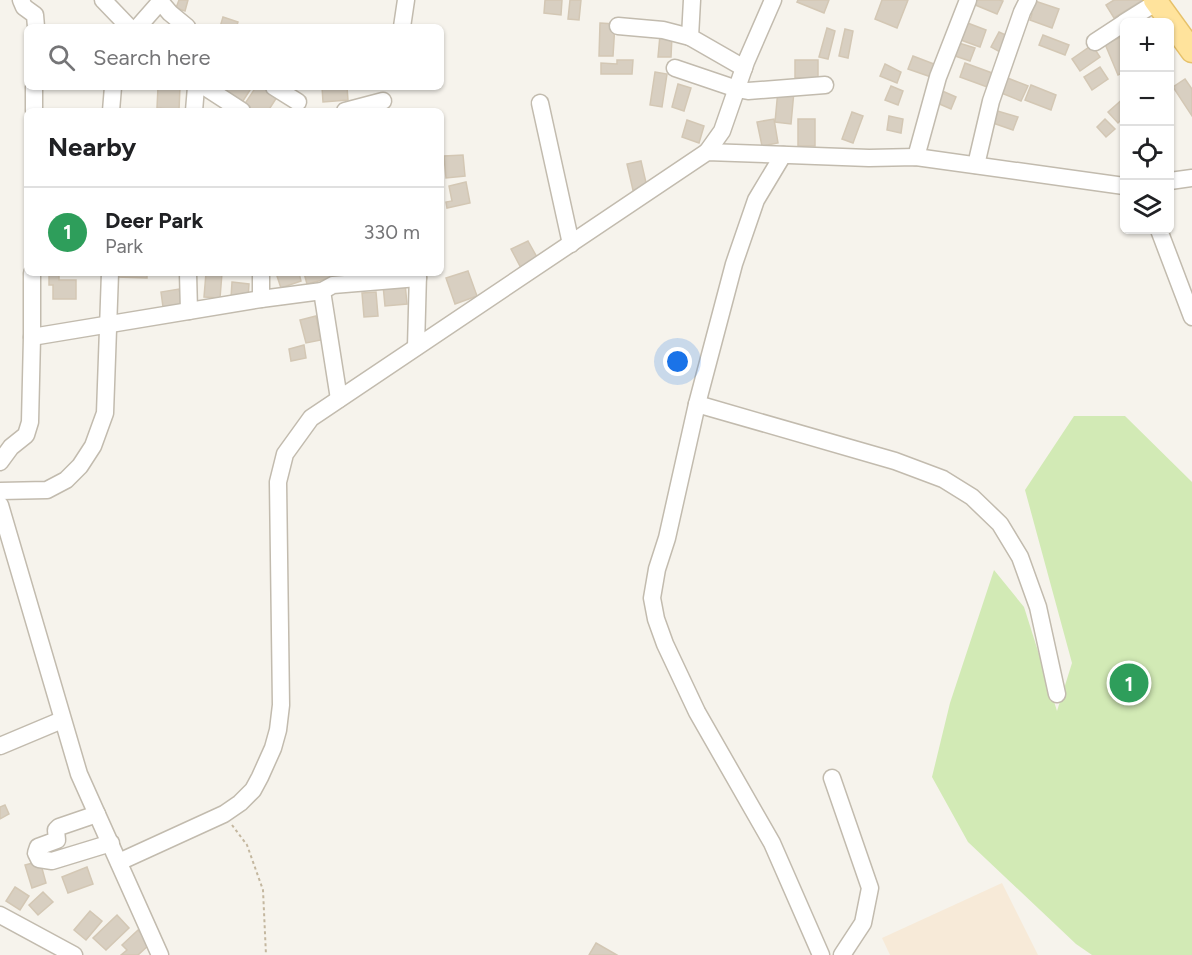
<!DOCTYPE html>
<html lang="en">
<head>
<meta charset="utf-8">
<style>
	body { margin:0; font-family:Figtree,sans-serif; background:#f6f6f6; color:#202124 }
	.controls { position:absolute; right:18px; top:18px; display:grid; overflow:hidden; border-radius:9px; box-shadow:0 2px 4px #0004 }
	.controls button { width:54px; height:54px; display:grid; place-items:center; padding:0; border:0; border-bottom:2px solid #e0e0e0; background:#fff; color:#202124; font:30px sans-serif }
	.you { position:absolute; left:678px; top:362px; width:21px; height:21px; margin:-15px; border:4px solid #fff; border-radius:50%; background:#1a73e8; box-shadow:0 0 0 9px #1a73e833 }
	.badge { display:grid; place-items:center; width:39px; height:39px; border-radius:50%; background:#d93025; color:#fff; font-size:20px; font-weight:700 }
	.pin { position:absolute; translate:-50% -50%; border:3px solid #fff; box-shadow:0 2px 6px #0006 }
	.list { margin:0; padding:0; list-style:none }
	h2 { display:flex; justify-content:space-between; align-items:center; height:78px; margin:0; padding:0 24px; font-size:26px }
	h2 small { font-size:20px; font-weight:400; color:#757577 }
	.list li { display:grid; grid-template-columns:39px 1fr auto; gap:18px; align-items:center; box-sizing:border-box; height:90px; padding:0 24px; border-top:2px solid #e0e0e0 }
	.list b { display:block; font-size:22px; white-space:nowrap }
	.list p { margin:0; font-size:20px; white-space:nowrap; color:#757577 }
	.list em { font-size:20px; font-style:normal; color:#757577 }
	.icon { flex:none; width:33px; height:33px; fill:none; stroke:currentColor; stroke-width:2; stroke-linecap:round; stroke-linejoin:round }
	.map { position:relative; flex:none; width:1192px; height:955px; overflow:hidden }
	.search { position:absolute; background:#fff; box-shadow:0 2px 4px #0004; left:24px; top:24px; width:420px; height:66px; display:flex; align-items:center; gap:15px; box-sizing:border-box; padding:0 21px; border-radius:9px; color:#757577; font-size:22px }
	.panel { position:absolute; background:#fff; box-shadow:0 2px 4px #0004; left:24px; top:108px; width:420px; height:168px; border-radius:9px }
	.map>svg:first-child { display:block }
	.commercial { fill:#f7ead8 }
	.green { fill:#d2eab5 }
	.building { fill:#d8cfc1; stroke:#d3c7b4; stroke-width:1.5 }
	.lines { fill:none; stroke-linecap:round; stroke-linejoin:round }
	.minor-casing { stroke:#c2bbae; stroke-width:19 }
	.major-casing { stroke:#e6c16a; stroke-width:25 }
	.path { stroke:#c4b79f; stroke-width:2; stroke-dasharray:3 3; stroke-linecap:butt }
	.minor { stroke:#fff; stroke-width:16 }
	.major { stroke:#ffe39c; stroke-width:22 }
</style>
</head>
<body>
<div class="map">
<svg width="1192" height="955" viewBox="0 0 1192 955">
	<rect width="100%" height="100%" fill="#f6f3ec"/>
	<polygon class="commercial" points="1002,883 1038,955 890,955 882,938"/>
	<polygon class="green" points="1074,416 1125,416 1192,482 1192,955 1092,955 1076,944 968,842 932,777 950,703 994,570 1024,607 1057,711 1072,663 1025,490"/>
	<g class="building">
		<polygon points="179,0 188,0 185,11 176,8"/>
		<polygon points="545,0 562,0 561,15 544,13"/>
		<polygon points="570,0 581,0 579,20 568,19"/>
		<polygon points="798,0 829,0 824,13 797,2"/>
		<polygon points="882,0 908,0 897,28 875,19"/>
		<polygon points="975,0 999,0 1003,1 997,14 973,4"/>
		<polygon points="1032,0 1059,9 1052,28 1030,20 1032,14 1028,13"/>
		<polygon points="1114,0 1143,0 1114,18 1106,5"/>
		<polygon points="223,17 238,22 237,25 242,27 220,27"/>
		<polygon points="965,22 986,30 980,47 958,39"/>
		<polygon points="600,23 615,24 613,56 599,56"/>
		<polygon points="827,28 835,31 828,59 819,57"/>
		<polygon points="845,29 853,31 848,58 839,56"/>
		<polygon points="999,32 1008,36 1000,52 991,47"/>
		<polygon points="660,35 672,36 671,57 658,57"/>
		<polygon points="1043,35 1069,45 1065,55 1039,45"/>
		<polygon points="1124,36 1124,72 1118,75 1105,44"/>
		<polygon points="959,43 975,48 970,61 955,56"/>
		<polygon points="1092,45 1100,57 1080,71 1072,59"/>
		<polygon points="913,56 939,66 934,78 908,69"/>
		<polygon points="617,60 633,60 632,74 601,74 601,63 617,64"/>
		<rect x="795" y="60" width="23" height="18"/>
		<polygon points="965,63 995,74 990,88 960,77"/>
		<polygon points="885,64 901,72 897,83 880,76"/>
		<polygon points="1100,67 1108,79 1092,90 1084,77"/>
		<polygon points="655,72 667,74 662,107 650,105"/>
		<polygon points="1005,77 1028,86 1021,101 999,92"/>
		<polygon points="1185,79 1192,89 1192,116 1173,87"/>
		<polygon points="678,84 691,88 684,111 672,107"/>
		<polygon points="1031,85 1056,95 1051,110 1025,100"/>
		<polygon points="891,86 903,91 898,105 885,100"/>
		<polygon points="158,87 180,87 179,110 157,108"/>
		<polygon points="222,87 252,87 241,104 220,90"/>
		<polygon points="256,87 268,87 279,94 268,111 253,111 244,105"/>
		<polygon points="322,87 347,87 348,100 323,102"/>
		<polygon points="778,90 794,91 791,124 775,122"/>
		<polygon points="940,90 956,97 951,109 935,102"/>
		<polygon points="1124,98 1124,117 1118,123 1108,112"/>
		<polygon points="994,110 1018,117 1013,130 990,122"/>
		<polygon points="852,112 863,116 853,143 842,139"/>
		<polygon points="889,116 903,119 901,133 887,130"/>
		<polygon points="774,119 778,143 762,146 757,122"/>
		<rect x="798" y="119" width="17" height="27"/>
		<polygon points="1105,119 1115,129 1106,137 1097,127"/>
		<polygon points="687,120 704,126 699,143 682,137"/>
		<polygon points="463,155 465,176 446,178 444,156"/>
		<polygon points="641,161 647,187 633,190 627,164"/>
		<polygon points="466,182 470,203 447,208 446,202 452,201 449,186"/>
		<polygon points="528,241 538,259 521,268 511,249"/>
		<polygon points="468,271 477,296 455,304 446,278"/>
		<polygon points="116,273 147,273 147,278 116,277"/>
		<polygon points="206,273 222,273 220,298 204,297"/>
		<polygon points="276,273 299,273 301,281 281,288"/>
		<polygon points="304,273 329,273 330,278 307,284"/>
		<polygon points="49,275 59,275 59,280 76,280 76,299 53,299 53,285 49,285"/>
		<polygon points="232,282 249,284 248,299 231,298"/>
		<polygon points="405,283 407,304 385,306 383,285"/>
		<polygon points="179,289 182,304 163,307 161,292"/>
		<polygon points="376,292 378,316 364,317 362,293"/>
		<polygon points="316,316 321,340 306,343 300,320"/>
		<polygon points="304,345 306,358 291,361 289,349"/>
		<polygon points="5,805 9,814 0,819 0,807"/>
		<polygon points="40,861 46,883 32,888 25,865"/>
		<polygon points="87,867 93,884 68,893 62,877"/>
		<polygon points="15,887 29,896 20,910 6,901"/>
		<polygon points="43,892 53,902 38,915 29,905"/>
		<polygon points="90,911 102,921 86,940 74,930"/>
		<polygon points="117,915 129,928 106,950 93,938"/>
		<polygon points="138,930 150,944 138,955 121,955 127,950 122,945"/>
		<polygon points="596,943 617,955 589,955"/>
	</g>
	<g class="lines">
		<defs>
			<g id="minor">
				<polyline points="21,0 24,7 35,15 36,27"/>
				<polyline points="103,0 129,27"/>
				<polyline points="159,0 170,13 187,27"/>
				<polyline points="692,0 690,37 744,68"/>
				<polyline points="1125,22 1157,2"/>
				<polyline points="618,26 663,30 690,37"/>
				<polyline points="138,27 160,2"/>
				<polyline points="402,27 406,0"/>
				<polyline points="1095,42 1124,23"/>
				<polyline points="675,68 737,89 748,91 825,85"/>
				<polyline points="205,87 242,111"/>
				<polyline points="274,87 298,102"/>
				<polyline points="540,103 571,244"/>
				<polyline points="34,111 34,87"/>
				<polyline points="111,111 113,87"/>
				<polyline points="194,111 196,87"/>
				<polyline points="345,111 383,101"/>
				<polyline points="707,152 722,131 746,62 773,0"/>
				<polyline points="783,155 756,200 734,264 697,404 667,538 657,569 652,598 656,619 665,644 697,712 772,843 821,955"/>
				<polyline points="916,157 938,77 968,0"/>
				<polyline points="976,165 991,101 1022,12 1028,0"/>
				<polyline points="1170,181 1192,178"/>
				<polyline points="1159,230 1192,317"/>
				<polyline points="188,273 189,311"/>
				<polyline points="261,273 261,299 322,291 333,285 418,278"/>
				<polyline points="322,291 339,399"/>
				<polyline points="32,337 261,299"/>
				<polyline points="416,347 418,273"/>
				<polyline points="697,404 895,461 943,479 972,497 1000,524 1020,557 1038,607 1057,694"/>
				<polyline points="0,462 11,447 26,435 30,422 32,337 32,273"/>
				<polyline points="0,491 47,490 66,480 80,466 93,446 105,413 110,273"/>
				<polyline points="0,505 79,774 160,955"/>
				<polyline points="0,746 62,720"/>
				<polyline points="832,778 870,888 863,923 842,955"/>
				<polyline points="97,814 59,827 56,830 57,840 38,847 36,853 39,859 52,861 111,843"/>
				<polyline points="119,862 224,814 240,803 253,790 260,777 273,748 278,730 281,705 278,482 285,454 311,418 707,152 869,158 916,157 1124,186"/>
				<polyline points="0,915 74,955"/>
			</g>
			<polyline id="major" points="1155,0 1192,51"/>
		</defs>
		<use href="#minor" class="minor-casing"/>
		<use href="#major" class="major-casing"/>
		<polyline class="path" points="232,825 247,845 263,890 266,955"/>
		<use href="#minor" class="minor"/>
		<use href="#major" class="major"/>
	</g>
</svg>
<div class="controls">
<button>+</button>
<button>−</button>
<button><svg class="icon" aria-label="locate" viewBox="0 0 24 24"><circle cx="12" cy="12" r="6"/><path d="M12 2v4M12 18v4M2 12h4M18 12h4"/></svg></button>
<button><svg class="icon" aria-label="layers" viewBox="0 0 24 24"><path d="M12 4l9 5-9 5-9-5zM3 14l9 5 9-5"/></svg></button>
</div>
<div class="you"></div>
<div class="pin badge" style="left:1129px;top:683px;background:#2e9e5b">1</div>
<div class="search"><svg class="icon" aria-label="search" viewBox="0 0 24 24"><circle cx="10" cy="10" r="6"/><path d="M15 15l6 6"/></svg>Search here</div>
<section class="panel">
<h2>Nearby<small></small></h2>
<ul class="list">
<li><span class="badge" style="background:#2e9e5b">1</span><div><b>Deer Park</b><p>Park</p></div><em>330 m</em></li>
</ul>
</section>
</div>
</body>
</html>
